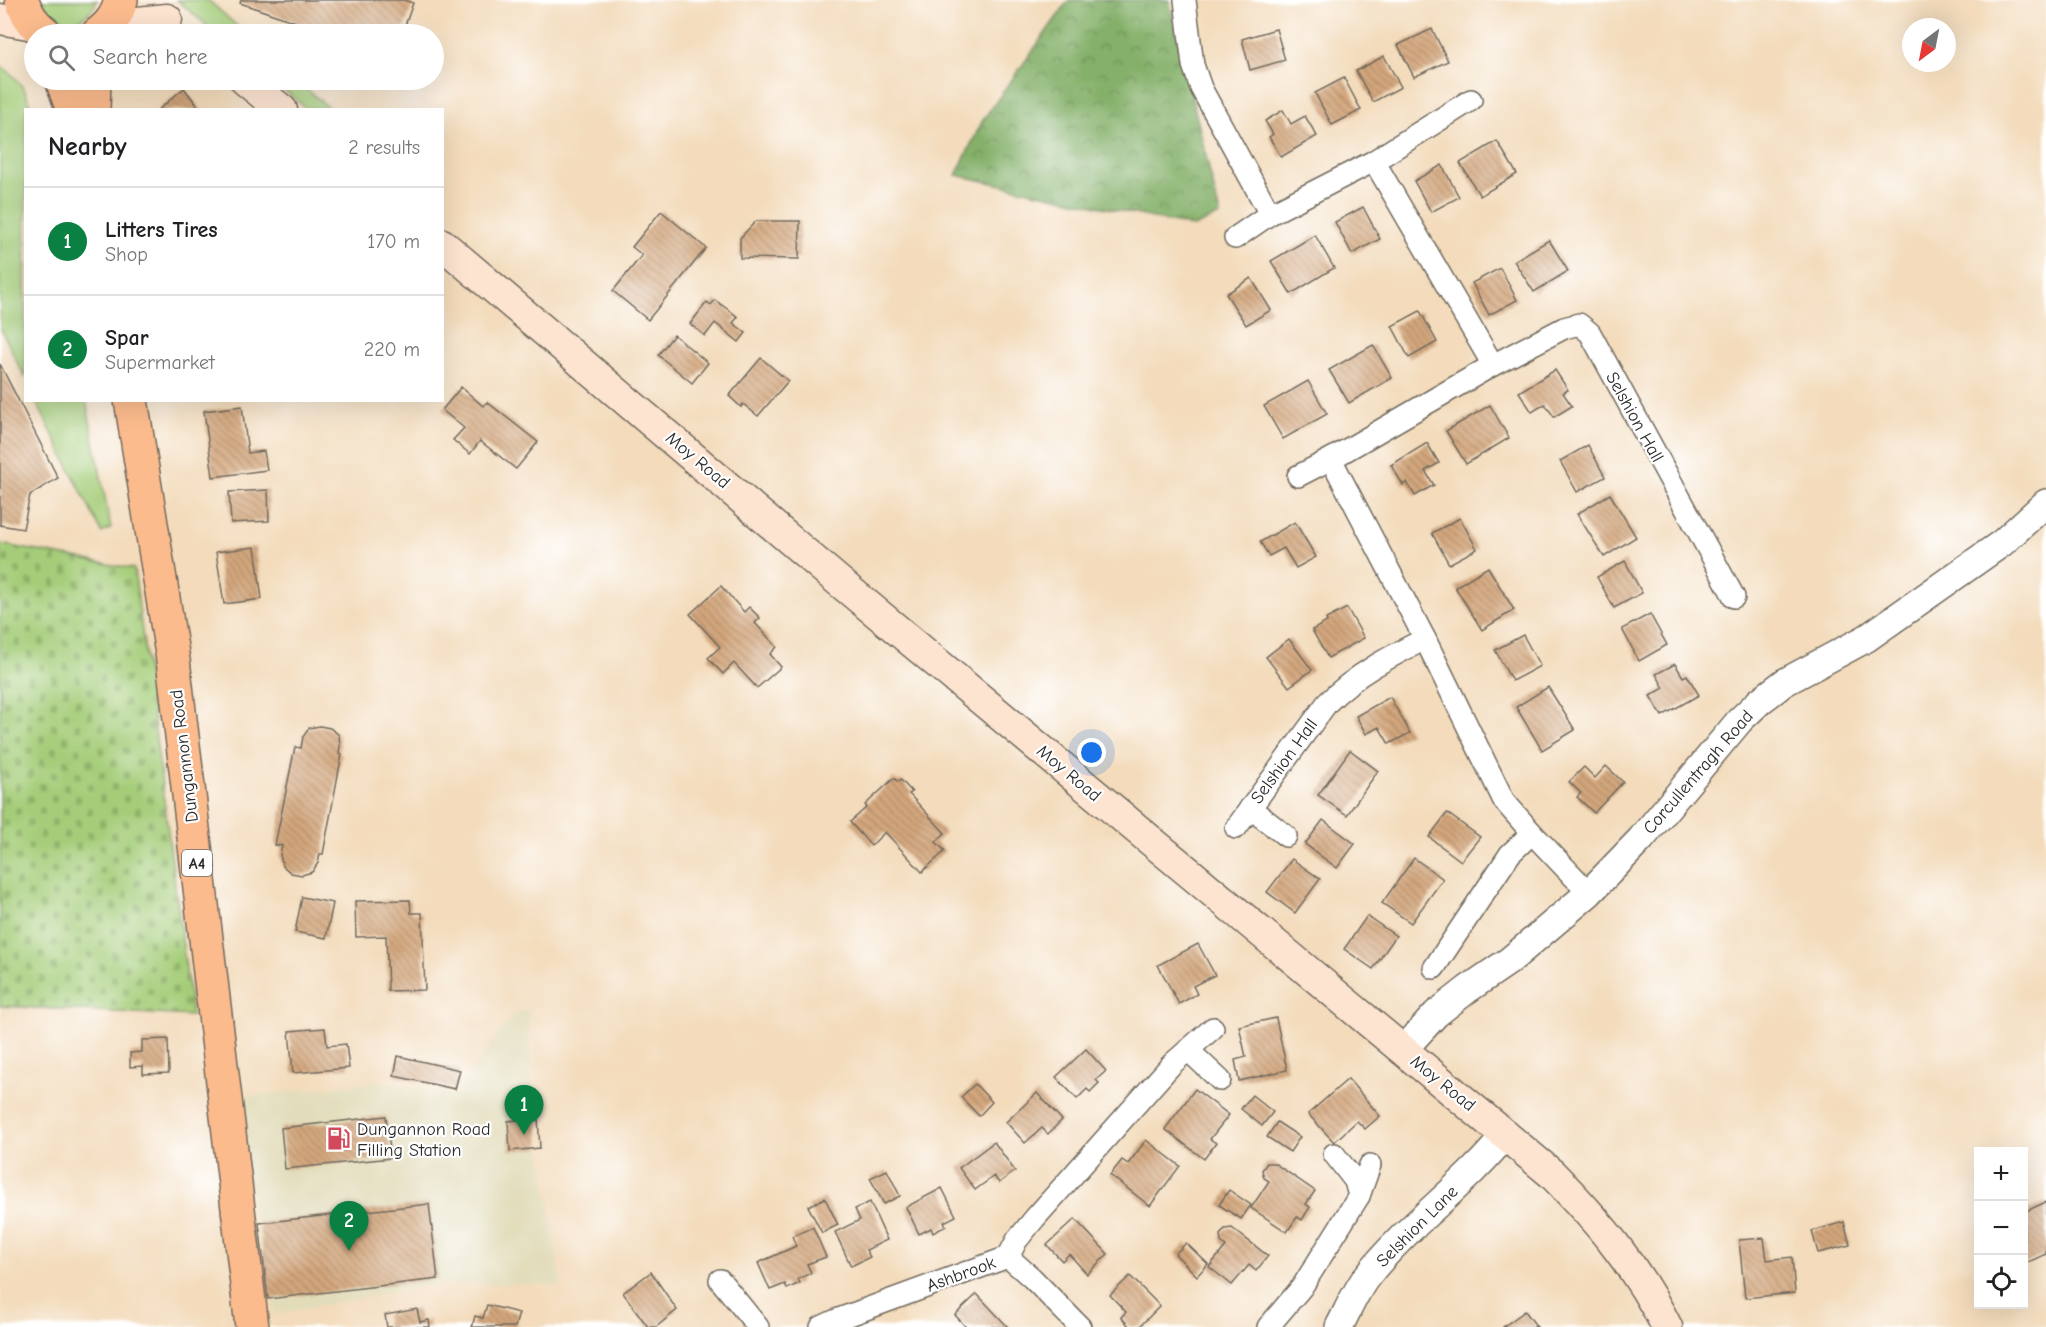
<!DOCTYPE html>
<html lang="en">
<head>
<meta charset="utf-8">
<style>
	body { margin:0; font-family:"Comic Neue",sans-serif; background:#f6f6f6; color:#202124 }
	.controls { position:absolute; right:18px; bottom:18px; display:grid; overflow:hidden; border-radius:0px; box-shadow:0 6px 24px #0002 }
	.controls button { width:54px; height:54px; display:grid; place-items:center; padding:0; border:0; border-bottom:2px solid #e0e0e0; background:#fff; color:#202124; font:30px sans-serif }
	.compass { position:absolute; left:1902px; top:18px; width:54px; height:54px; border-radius:50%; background:#fff; box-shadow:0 6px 24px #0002; rotate:212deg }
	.you { position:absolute; left:1092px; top:753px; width:21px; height:21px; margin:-15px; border:4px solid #fff; border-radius:50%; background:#1a73e8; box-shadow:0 0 0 9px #1a73e833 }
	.badge { display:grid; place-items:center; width:39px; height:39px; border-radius:50%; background:#0b8043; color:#fff; font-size:20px; font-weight:700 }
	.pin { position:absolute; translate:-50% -50px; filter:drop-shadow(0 2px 3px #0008) }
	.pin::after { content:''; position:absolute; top:32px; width:21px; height:18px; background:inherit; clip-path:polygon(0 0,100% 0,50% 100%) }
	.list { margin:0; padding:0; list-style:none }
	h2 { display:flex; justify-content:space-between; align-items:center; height:78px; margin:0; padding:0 24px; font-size:26px }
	h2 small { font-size:20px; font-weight:400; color:#757577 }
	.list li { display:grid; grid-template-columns:39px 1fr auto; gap:18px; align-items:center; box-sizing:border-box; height:108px; padding:0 24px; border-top:2px solid #e0e0e0 }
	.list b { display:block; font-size:22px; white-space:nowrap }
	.list p { margin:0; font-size:20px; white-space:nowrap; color:#757577 }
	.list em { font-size:20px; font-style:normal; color:#757577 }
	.icon { flex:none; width:33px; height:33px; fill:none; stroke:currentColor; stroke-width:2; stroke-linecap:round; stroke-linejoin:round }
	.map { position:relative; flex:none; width:2046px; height:1327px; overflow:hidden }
	.search { position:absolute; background:#fff; box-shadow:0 6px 24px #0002; left:24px; top:24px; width:420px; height:66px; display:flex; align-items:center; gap:15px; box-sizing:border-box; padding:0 21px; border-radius:33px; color:#757577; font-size:22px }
	.panel { position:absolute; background:#fff; box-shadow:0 6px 24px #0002; left:24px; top:108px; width:420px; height:294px; border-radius:0px }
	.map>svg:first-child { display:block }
	.built { fill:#e2dcba }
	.grass { fill:#a5cd79; stroke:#687c52; stroke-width:1.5 }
	.forest { fill:url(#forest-crowns); stroke:#586e4a; stroke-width:1.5 }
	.cemetery { fill:url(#cemetery-stones); stroke:#687c52; stroke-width:1.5 }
	.building { fill:url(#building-back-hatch) }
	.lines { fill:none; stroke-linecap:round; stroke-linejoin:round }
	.minor-casing { stroke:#71695d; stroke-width:24 }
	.tertiary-casing { stroke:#71695d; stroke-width:30 }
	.secondary-casing { stroke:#71695d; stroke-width:33 }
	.primary-casing { stroke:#71695d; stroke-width:36 }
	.minor { stroke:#fff; stroke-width:21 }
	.tertiary { stroke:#fff; stroke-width:27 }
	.secondary { stroke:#fde4d1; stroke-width:30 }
	.primary { stroke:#fbbb8d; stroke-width:33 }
	.labels { text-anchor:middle; stroke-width:4.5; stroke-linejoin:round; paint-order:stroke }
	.shield { fill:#fff; stroke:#6b6b6b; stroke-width:1.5 }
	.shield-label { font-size:16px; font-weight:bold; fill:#2b2b2b }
	.street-label { font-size:18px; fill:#2b2b2b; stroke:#fff }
	.poi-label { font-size:18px; fill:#2b2b2b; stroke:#fff; text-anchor:start }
</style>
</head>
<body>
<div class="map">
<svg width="2046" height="1327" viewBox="0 0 2046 1327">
	<defs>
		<pattern id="forest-crowns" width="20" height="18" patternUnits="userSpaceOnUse" patternTransform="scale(1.5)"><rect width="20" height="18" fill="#84b069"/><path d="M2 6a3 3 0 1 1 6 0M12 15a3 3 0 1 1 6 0" fill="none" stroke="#6c8f57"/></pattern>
		<pattern id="cemetery-stones" width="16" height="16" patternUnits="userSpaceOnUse" patternTransform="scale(1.5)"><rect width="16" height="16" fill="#a5cd79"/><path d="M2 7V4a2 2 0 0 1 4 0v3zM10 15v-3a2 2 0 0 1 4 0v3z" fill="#8eb069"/></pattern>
		<pattern id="building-back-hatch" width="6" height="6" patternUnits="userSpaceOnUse" patternTransform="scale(1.5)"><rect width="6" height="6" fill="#d4a77d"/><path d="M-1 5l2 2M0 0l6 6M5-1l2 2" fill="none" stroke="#ac8867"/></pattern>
	</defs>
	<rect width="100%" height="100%" fill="#fff"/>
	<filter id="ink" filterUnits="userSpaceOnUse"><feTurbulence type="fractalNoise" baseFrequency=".0167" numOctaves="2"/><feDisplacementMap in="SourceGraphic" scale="12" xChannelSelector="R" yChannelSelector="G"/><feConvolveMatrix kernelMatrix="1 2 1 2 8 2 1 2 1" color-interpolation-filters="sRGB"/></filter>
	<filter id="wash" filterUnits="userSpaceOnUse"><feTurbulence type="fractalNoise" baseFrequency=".008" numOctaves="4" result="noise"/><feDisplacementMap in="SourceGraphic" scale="24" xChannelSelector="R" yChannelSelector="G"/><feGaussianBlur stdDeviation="1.35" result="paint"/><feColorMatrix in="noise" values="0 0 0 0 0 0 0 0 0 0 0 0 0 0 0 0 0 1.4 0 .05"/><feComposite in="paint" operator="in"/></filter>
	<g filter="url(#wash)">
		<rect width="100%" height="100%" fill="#f3dbbb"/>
		<polygon class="built" points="529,1009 531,1079 561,1285 442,1283 275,1314 249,1189 236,1097 378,1082 455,1095 514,1013"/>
		<g class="grass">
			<path d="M43 0H97C87 27 50 31 43 0Z"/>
			<polygon points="177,0 208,0 246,34 217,34"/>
			<path d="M0 65C17 77 27 89 31 109L26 110 25 378 0 327Z"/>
			<polygon points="272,80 296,80 330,109 307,109"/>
			<polygon points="36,401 86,401 111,528 102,533"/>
		</g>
		<polygon class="forest" points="1069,0 1169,0 1220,215 1194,227 956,175 983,120"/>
		<polygon class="cemetery" points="0,544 134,569 192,1016 0,1006"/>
		<g id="blocks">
			<g class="building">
				<polygon points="241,0 404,0 413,3 402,34 331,34 240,3"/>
				<polygon points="1276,29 1285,60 1250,70 1242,39"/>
				<polygon points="1432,29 1448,61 1414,77 1398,45"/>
				<polygon points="1384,56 1401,87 1373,102 1356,71"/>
				<polygon points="1344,78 1361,110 1332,125 1315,93"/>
				<polygon points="184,88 201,110 158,110"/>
				<polygon points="1283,110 1291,124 1305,116 1317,136 1281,157 1269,137 1273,134 1265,121"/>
				<polygon points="1497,141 1517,174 1480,196 1460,163"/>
				<polygon points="1442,165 1459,197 1431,212 1414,181"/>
				<polygon points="1363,207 1380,239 1352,254 1335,222"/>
				<polygon points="661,211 706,248 648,320 613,291 642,255 632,247"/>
				<polygon points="756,221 800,221 799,259 740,258 740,238"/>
				<polygon points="1315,235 1334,268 1291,294 1271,261"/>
				<polygon points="1549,240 1568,271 1534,292 1514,261"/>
				<polygon points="1500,268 1517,300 1489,315 1472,283"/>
				<polygon points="1251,278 1271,310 1246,325 1226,294"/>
				<polygon points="715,300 738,317 733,323 746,333 739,342 715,323 705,336 690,324 707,302 711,305"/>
				<polygon points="1420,311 1437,342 1409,358 1392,326"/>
				<polygon points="674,335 708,363 692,383 658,355"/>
				<polygon points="1373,345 1392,378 1349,403 1329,370"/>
				<polygon points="761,358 788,381 758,416 743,404 741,407 729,396"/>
				<polygon points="0,364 58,478 30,495 23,529 0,525"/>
				<polygon points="1555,370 1568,390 1563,393 1572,406 1554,417 1545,404 1532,412 1519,392"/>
				<polygon points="1308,381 1327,414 1283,439 1264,406"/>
				<polygon points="461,387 483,406 487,402 538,442 516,469 480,441 470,454 453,440 464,428 442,410"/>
				<polygon points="1490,405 1509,438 1466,464 1446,431"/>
				<polygon points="242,406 248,453 264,451 267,470 213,477 204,411"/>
				<polygon points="1427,443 1439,463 1425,471 1434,485 1415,496 1407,482 1403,485 1391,465"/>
				<polygon points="1588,445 1605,477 1577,492 1560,461"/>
				<polygon points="268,490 269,521 231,523 229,492"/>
				<polygon points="1610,494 1636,537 1604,557 1577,514"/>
				<polygon points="1460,518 1477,549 1449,564 1432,533"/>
				<polygon points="1295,522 1316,557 1296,568 1284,548 1269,556 1260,542"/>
				<polygon points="255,547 262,599 224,604 216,552"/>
				<polygon points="1625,561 1642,593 1614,608 1597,577"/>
				<polygon points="1488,567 1514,610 1482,630 1455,587"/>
				<polygon points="721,586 744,612 749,607 760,618 755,623 777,647 770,654 781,667 757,688 734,663 723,674 708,658 720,647 690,614"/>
				<polygon points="1347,608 1364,638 1328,658 1312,630 1327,622 1326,619"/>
				<polygon points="1650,614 1667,645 1639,661 1622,629"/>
				<polygon points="1523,635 1540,666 1512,681 1495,650"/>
				<polygon points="1289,639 1312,670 1289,687 1266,657"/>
				<polygon points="1675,664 1683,677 1687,675 1699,695 1662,716 1650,696 1664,688 1656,674"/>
				<polygon points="1548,687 1575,730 1542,750 1516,707"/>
				<polygon points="1390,697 1410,733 1389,744 1379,727 1366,734 1356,716"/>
				<polygon points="320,726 330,728 339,735 340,746 339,754 342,754 323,854 320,854 318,863 312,872 302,875 291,873 283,866 280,855 282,846 275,845 295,747 301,748 303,737 309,728"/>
				<polygon points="1350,750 1378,771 1347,815 1318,795"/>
				<polygon points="1606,766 1623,782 1594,813 1577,797 1581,793 1569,782 1584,767 1595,778"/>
				<polygon points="894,778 898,782 901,780 912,792 909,794 945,833 936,842 945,851 922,872 885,832 871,846 850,822 867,807 865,805"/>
				<polygon points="1447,813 1480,837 1461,861 1429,837"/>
				<polygon points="1323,820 1355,844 1337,868 1305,844"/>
				<polygon points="1414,858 1443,879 1411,923 1382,903"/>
				<polygon points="1292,859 1320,879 1295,913 1267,892"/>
				<polygon points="302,897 333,903 326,938 295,932"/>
				<polygon points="410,900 411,913 422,913 425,990 388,991 386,936 356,937 355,901"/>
				<polygon points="1367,916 1396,936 1373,969 1344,949"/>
				<polygon points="1198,944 1215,975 1193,986 1197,994 1179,1004 1158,965"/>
				<polygon points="1276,1018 1287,1070 1239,1081 1235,1060 1246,1057 1239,1026"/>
				<polygon points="325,1028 327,1046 346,1044 349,1068 293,1073 289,1031"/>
				<polygon points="168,1039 169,1073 143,1074 143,1066 130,1067 130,1053 142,1052 142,1040"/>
				<polygon points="1086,1049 1106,1071 1096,1080 1099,1083 1090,1092 1087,1089 1077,1099 1056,1077"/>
				<polygon points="398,1056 460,1070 455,1089 394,1076"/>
				<polygon points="1348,1079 1380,1116 1365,1129 1357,1121 1334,1142 1308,1114"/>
				<polygon points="975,1084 992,1102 979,1116 961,1097"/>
				<polygon points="1195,1089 1229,1115 1210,1139 1216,1143 1204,1159 1165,1129"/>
				<polygon points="1037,1093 1062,1120 1048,1134 1042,1128 1025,1143 1006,1122"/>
				<polygon points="1252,1095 1273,1112 1262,1126 1241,1109"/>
				<polygon points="386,1116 391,1158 285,1169 281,1128"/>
				<polygon points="538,1118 540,1148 510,1151 508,1121"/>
				<polygon points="1277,1122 1300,1137 1290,1152 1267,1137"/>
				<polygon points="1146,1140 1180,1166 1150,1206 1110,1175 1122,1160 1128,1164"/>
				<polygon points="994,1142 1015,1171 999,1183 994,1176 975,1190 959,1168"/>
				<polygon points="1267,1163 1274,1163 1315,1191 1306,1204 1310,1207 1302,1220 1297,1217 1287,1232 1251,1208 1269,1181 1264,1178 1262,1170"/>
				<polygon points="887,1170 900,1196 884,1204 870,1178"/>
				<polygon points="942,1188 956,1216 944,1222 946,1226 933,1233 931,1228 919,1234 906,1207"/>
				<polygon points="1229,1190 1251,1205 1241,1219 1219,1205"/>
				<polygon points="825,1198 838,1225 822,1233 808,1206"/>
				<polygon points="870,1202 887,1240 866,1250 870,1257 851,1266 835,1232 860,1220 855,1209"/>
				<polygon points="2046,1202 2046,1254 2024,1264 2024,1212"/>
				<polygon points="429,1204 438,1279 268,1299 259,1223"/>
				<polygon points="1075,1219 1108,1254 1087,1274 1069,1254 1062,1261 1047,1245"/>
				<polygon points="1844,1222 1850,1245 1818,1253 1812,1231"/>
				<polygon points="813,1227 826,1257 807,1264 811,1273 798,1279 800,1283 787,1289 785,1284 770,1290 758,1263 796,1246 792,1236"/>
				<polygon points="1232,1228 1268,1256 1256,1271 1249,1265 1232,1285 1209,1267 1226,1246 1221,1242 1220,1235 1225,1229"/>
				<polygon points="1764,1238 1767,1260 1792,1257 1795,1293 1745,1298 1739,1240"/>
				<polygon points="1186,1243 1208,1264 1197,1276 1175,1254"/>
				<polygon points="651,1272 677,1310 656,1327 648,1327 623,1293"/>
				<polygon points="1130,1276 1160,1306 1139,1327 1130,1327 1121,1317 1126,1312 1110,1295"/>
				<polygon points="977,1294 1008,1327 966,1327 955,1315"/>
				<polygon points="487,1305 519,1313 515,1327 472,1327 475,1316 483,1318"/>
				<polygon points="417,1309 420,1322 429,1320 430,1327 387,1327 385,1315"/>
				<polygon points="1525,1311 1537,1327 1503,1327"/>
			</g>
		</g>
	</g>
	<g filter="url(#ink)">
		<use href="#blocks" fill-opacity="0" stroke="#71695d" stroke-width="1.5"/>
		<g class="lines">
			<defs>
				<g id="minor">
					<polyline points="1185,0 1193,65 1201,88 1270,214 1374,161 1471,100"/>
					<polyline points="1374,161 1493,365"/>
					<polyline points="1235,238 1270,214"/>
					<polyline points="1298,476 1331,459"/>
					<polyline points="1250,808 1286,836"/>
					<path d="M1236 828 1327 703C1356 674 1389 657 1425 639"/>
					<polyline points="1589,893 1532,833 1504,801 1425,639 1331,459 1493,365 1564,328 1579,324 1590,333 1734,597"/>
					<polyline points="1434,968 1510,854 1532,833"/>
					<polyline points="1188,1050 1220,1080"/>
					<polyline points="1359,1196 1370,1165"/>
					<polyline points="1008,1257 1017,1240 1035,1218 1172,1064 1213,1028"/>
					<polyline points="720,1280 758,1327"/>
					<polyline points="821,1327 836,1320 1008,1257 1032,1278 1080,1327"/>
					<polyline points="1268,1327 1302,1287 1359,1196 1355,1181 1334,1154"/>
				</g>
				<g id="tertiary">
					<polyline points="1403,1050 1436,1014 1468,989 1509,961 1589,893 1641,839 1740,720 1760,701 1785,682 1867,638 2002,543 2046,503"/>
					<path d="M1339 1327C1348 1310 1356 1290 1368 1275 1409 1223 1465 1186 1506 1134"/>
				</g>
				<g id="secondary">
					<polyline points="0,19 34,25"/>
					<polyline points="109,25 167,19"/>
					<polyline points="245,80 282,110"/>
					<path d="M442 244 836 579 1552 1174C1599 1222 1636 1266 1667 1327"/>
				</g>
				<g id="primary">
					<path d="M22 0C27 15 33 24 46 34"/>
					<path d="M98 34C110 25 117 16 121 0"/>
					<polyline points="62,80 73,110"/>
					<polyline points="93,110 94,80"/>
					<polyline points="131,400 173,660 252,1327"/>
				</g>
			</defs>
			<use href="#minor" class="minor-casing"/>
			<use href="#tertiary" class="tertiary-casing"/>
			<use href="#secondary" class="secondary-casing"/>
			<use href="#primary" class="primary-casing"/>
			<use href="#minor" class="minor"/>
			<use href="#tertiary" class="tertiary"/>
			<use href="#secondary" class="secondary"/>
			<use href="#primary" class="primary"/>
		</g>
	</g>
	<defs>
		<symbol id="fuel-bare" viewBox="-9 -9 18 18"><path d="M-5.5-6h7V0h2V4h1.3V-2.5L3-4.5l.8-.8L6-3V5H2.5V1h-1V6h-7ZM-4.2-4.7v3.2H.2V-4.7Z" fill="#d1495b" stroke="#fff" stroke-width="2.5" paint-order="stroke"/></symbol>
	</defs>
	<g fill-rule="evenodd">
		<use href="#fuel-bare" x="322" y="1122" width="33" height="33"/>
	</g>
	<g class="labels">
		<rect class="shield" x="182" y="850" width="30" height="26" rx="4.5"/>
		<g class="shield-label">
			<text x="197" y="869">A4</text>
		</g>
		<g class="street-label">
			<text transform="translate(1635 417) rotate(61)" y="6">Selshion Hall</text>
			<text transform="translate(698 460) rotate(40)" y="6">Moy Road</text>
			<text transform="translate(184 756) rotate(-97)" y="6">Dungannon Road</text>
			<text transform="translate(1284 761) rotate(-54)" y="6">Selshion Hall</text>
			<text transform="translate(1698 772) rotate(-49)" y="6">Corcullentragh Road</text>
			<text transform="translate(1069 773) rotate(40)" y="6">Moy Road</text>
			<text transform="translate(1443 1083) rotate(39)" y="6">Moy Road</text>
			<text transform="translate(1417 1226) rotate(-45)" y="6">Selshion Lane</text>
			<text transform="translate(961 1274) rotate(-20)" y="6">Ashbrook</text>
		</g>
		<g class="poi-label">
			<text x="357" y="1135">Dungannon Road<tspan x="357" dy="21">Filling Station</tspan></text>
		</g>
	</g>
</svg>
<div class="controls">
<button>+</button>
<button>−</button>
<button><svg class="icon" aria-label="locate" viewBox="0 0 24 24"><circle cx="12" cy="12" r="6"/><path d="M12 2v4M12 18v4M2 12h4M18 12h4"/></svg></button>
</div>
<svg class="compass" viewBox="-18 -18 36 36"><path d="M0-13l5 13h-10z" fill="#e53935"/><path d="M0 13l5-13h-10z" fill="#757577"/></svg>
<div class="you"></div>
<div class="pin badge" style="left:524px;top:1135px">1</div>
<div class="pin badge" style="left:349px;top:1251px">2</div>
<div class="search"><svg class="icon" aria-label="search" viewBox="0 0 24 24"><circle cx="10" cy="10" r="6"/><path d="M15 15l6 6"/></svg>Search here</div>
<section class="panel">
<h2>Nearby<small>2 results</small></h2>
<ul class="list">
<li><span class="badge">1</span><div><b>Litters Tires</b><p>Shop</p></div><em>170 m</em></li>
<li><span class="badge">2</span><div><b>Spar</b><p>Supermarket</p></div><em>220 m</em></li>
</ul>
</section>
</div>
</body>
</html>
